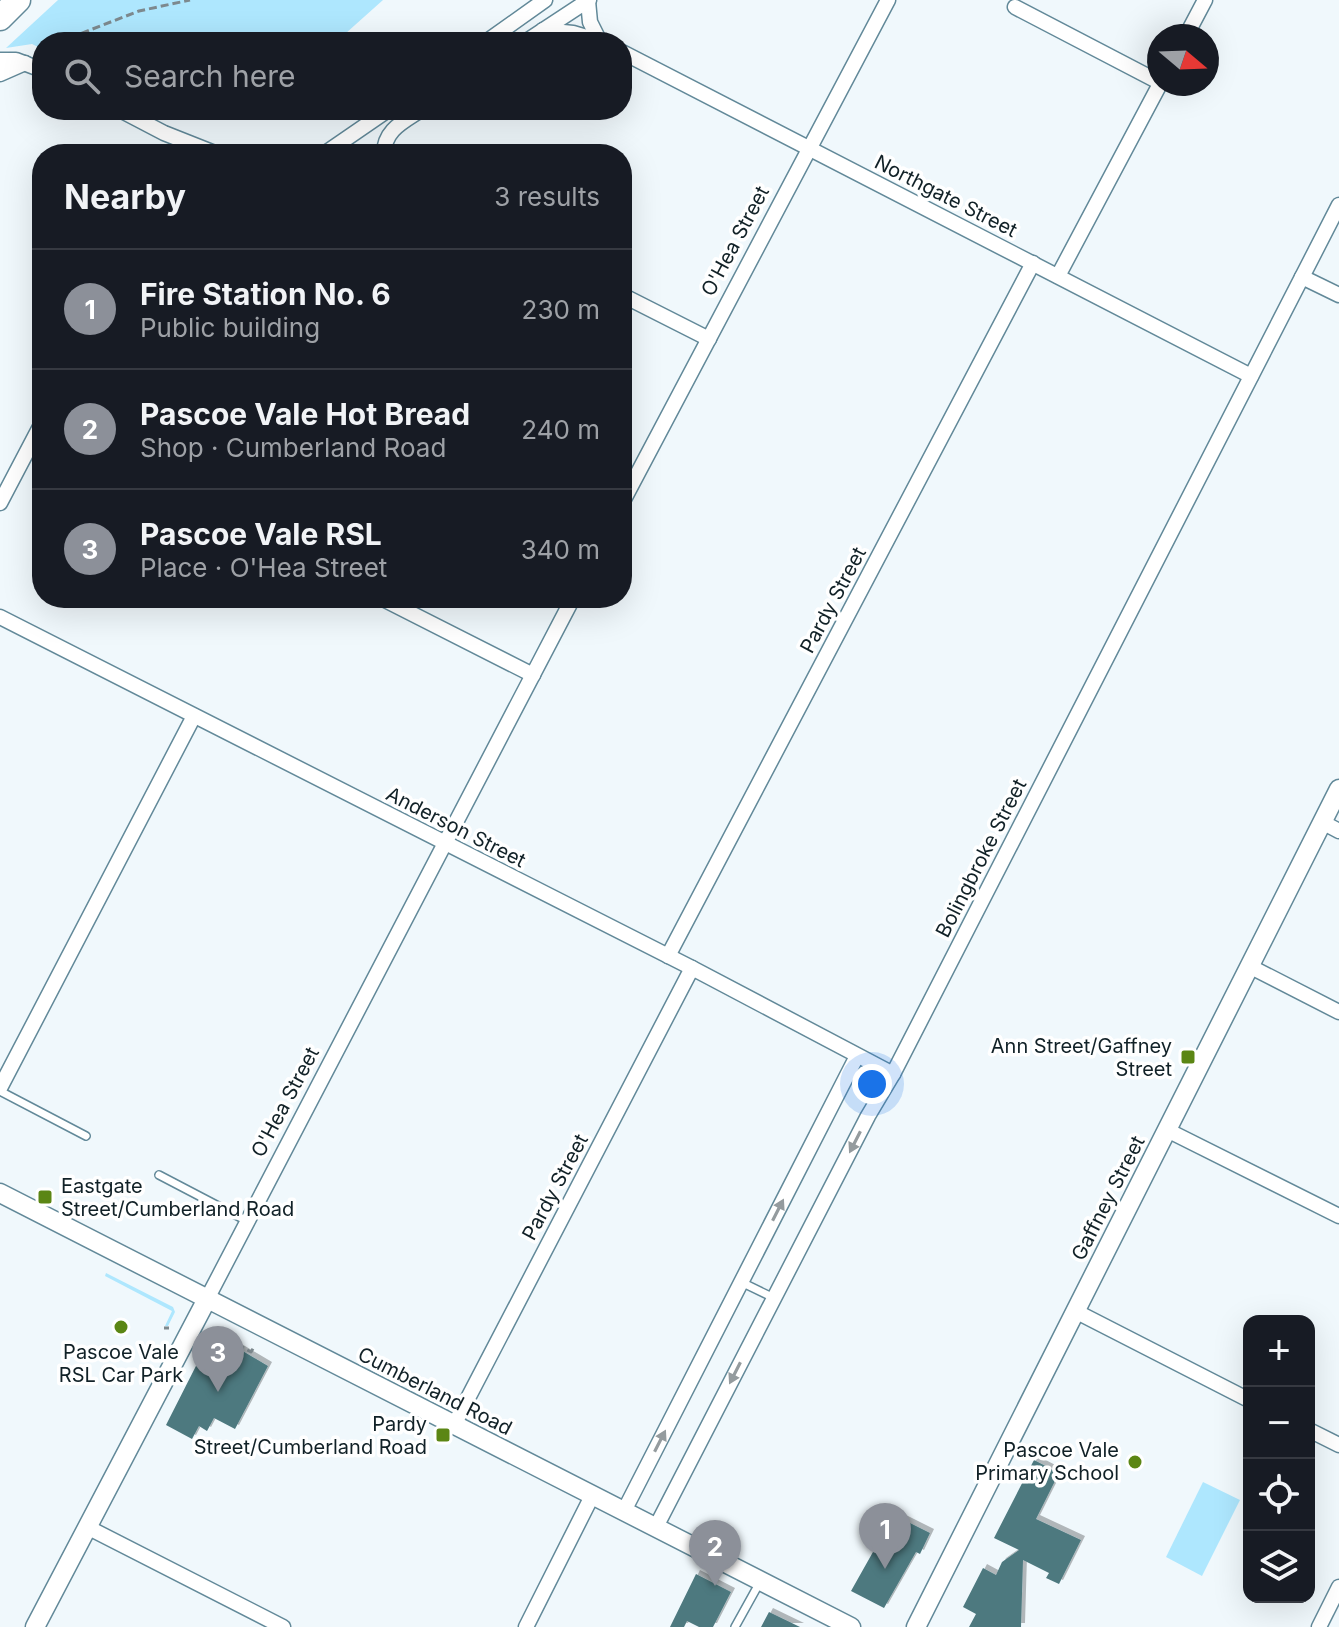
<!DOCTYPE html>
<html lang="en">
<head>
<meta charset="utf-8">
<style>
	body { margin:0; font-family:Inter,sans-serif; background:#242831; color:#f1f3f6 }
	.controls { position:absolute; right:24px; bottom:24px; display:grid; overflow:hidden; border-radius:16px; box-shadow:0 8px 32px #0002 }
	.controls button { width:72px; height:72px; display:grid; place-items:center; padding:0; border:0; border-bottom:2px solid #363941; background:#171b24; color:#f1f3f6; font:40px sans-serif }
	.compass { position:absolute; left:1147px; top:24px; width:72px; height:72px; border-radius:50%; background:#171b24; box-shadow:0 8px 32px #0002; rotate:109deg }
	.you { position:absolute; left:872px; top:1084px; width:28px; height:28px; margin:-20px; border:6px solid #fff; border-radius:50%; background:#1a73e8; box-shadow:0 0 0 12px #1a73e833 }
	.badge { display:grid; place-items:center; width:52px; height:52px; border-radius:50%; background:#8c9099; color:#fff; font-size:26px; font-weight:700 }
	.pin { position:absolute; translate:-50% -66px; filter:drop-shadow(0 2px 4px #0008) }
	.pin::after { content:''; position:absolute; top:42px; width:28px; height:24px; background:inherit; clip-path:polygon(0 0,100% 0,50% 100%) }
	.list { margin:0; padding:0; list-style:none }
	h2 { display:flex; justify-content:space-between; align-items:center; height:104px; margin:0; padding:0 32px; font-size:34px }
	h2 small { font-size:26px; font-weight:400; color:#9ea1a6 }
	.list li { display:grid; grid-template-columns:52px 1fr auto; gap:24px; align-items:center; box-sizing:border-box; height:120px; padding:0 32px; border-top:2px solid #363941 }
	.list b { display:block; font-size:30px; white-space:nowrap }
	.list p { margin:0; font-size:26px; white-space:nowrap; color:#9ea1a6 }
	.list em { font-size:26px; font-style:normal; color:#9ea1a6 }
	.icon { flex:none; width:44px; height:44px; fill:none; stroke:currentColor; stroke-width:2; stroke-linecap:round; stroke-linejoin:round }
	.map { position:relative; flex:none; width:1339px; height:1627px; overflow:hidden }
	.search { position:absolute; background:#171b24; box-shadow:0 8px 32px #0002; left:32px; top:32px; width:600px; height:88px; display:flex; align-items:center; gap:20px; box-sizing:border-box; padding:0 28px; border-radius:32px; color:#9ea1a6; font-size:30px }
	.panel { position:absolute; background:#171b24; box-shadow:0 8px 32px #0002; left:32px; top:144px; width:600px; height:464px; border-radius:32px }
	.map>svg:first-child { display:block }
	.green { fill:#aee7fe }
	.building { fill:#4d797f; filter:url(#shadow) }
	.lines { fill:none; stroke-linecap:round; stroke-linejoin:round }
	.lane-casing { stroke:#628999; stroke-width:10 }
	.street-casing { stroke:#628999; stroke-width:17 }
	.secondary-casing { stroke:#628999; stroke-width:21 }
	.highway-casing { stroke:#628999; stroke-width:27 }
	.path { stroke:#7d898e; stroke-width:3; stroke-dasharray:8 4; stroke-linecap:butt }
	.lane { stroke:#fff; stroke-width:7 }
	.street { stroke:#fff; stroke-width:14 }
	.secondary { stroke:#fff; stroke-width:18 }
	.highway { stroke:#fff; stroke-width:24 }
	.oneway { fill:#949b9e }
	.poi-dot { fill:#5b8614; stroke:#fff; stroke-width:3 }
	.labels { text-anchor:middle; stroke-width:7; stroke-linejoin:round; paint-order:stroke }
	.street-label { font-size:20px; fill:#112127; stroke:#fff }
	.poi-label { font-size:20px; fill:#112127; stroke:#fff; text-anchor:end }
</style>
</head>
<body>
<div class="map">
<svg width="1339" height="1627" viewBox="0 0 1339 1627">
	<defs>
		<filter id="shadow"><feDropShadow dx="4" dy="-4" stdDeviation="0" flood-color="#0004"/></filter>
	</defs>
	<rect width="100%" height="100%" fill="#f0f8fc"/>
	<g class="green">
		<polygon points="58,0 383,0 336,42 42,42 42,49 32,44 6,48"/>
		<polygon points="106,1273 173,1307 175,1312 168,1326 165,1326 172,1311 105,1276"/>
		<polygon points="1203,1482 1240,1500 1202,1576 1166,1557"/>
	</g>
	<g class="building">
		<polygon points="208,1337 234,1350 236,1347 268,1366 235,1429 214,1418 207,1431 199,1426 192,1439 166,1425 199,1360 197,1358"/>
		<polygon points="1034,1460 1059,1473 1036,1519 1081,1540 1059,1584 1046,1578 1049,1573 1023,1560 1021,1627 969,1627 976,1614 963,1607 983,1568 996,1575 1002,1562 1019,1550 994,1538"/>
		<polygon points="902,1519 930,1533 920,1554 916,1552 884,1608 851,1591 882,1536 891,1540"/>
		<polygon points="696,1574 731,1592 713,1627 699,1627 687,1621 684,1627 670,1627"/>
		<polygon points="769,1612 800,1627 761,1627"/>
	</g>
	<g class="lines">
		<defs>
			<g id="lane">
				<polyline points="0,1091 86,1136"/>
				<polyline points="159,1175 247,1221"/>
				<polyline points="741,1282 774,1298"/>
				<polyline points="735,1627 760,1582"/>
			</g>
			<g id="street">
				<polyline points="588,1 590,22 599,40"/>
				<polyline points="1015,7 1159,82"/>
				<polyline points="543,30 573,33 603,42"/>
				<polyline points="1186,36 1205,0"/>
				<polyline points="486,42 545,0"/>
				<polyline points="525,42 589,0"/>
				<polyline points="622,52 1251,376"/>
				<polyline points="0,60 16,60 42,70"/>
				<polyline points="0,74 25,63"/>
				<polyline points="120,110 164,133 217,154"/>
				<polyline points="324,154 388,110"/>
				<path d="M384 154C384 130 403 122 421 110"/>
				<polyline points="1058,276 1160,84"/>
				<polyline points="1302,277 1339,295"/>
				<polyline points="622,295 709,339"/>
				<polyline points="0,503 42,423"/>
				<polyline points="622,503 888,0"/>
				<polyline points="381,598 533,675"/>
				<polyline points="0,617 692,968 893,1074"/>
				<polyline points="1322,822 1339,831"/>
				<polyline points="668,956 1033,263"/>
				<polyline points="1249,966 1339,1012"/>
				<polyline points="0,1088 194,716"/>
				<polyline points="1167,1130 1339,1216"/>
				<polyline points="207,1299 573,598"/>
				<polyline points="1075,1311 1249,1400"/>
				<polyline points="454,1425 692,968"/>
				<polyline points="1309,1430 1339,1445"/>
				<polyline points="624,1511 857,1056"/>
				<polyline points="87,1527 283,1627"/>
				<polyline points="656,1527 868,1116 893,1074 1339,205"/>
				<polyline points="526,1627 593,1494"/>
				<polyline points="1319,1627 1339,1587"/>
			</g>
			<g id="secondary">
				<polyline points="0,1193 851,1627"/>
				<polyline points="35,1627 207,1299"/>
				<polyline points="916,1627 1339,789"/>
			</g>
			<polyline id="highway" points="0,18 18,0"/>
		</defs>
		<use href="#lane" class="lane-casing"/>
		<use href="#street" class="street-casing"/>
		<use href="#secondary" class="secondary-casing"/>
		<use href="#highway" class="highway-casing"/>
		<g class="path">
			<polyline points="59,42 139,11 190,0"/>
			<polyline points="164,1328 169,1328"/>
			<polyline points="233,1336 231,1341 251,1352 254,1347"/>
		</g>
		<use href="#lane" class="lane"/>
		<use href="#street" class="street"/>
		<use href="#secondary" class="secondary"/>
		<use href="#highway" class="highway"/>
	</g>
	<defs><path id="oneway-solid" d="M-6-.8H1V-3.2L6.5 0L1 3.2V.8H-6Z" transform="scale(2)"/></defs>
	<g class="oneway">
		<use href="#oneway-solid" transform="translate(855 1142) rotate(117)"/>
		<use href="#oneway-solid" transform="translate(778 1210) rotate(-63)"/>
		<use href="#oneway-solid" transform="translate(735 1373) rotate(117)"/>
		<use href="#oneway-solid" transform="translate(660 1441) rotate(-63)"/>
	</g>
	<g class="poi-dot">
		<rect x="1180" y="1049" width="16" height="16" rx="4"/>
		<rect x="37" y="1189" width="16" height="16" rx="4"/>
		<circle cx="121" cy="1327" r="8"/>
		<rect x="435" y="1427" width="16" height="16" rx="4"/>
		<circle cx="1135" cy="1462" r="8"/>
	</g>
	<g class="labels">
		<g class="street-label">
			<text transform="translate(946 196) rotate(27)" y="7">Northgate Street</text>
			<text transform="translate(735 241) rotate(-62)" y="7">O'Hea Street</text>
			<text transform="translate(833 600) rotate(-62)" y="7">Pardy Street</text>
			<text transform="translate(456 827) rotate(27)" y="7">Anderson Street</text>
			<text transform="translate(981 858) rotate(-63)" y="7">Bolingbroke Street</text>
			<text transform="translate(285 1102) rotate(-62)" y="7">O'Hea Street</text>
			<text transform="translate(555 1187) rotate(-62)" y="7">Pardy Street</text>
			<text transform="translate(1108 1198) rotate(-63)" y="7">Gaffney Street</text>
			<text transform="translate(435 1391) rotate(27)" y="7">Cumberland Road</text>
		</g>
		<g class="poi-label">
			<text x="1172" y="1053">Ann Street/Gaffney<tspan x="1172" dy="23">Street</tspan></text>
			<text x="61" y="1193" text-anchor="start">Eastgate<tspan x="61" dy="23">Street/Cumberland Road</tspan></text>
			<text x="121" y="1359" text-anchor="middle">Pascoe Vale<tspan x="121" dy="23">RSL Car Park</tspan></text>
			<text x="427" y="1431">Pardy<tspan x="427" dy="23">Street/Cumberland Road</tspan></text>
			<text x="1119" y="1457">Pascoe Vale<tspan x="1119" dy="23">Primary School</tspan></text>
		</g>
	</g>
</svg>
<div class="controls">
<button>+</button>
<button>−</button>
<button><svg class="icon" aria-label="locate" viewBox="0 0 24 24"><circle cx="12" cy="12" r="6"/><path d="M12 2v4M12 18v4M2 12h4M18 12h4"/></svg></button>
<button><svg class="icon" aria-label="layers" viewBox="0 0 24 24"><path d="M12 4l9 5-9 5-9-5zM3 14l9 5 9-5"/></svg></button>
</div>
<svg class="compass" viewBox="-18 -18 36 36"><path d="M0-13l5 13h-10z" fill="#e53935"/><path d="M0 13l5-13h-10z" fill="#9ea1a6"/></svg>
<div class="you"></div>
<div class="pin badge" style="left:885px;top:1569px">1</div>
<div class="pin badge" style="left:715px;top:1586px">2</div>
<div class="pin badge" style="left:218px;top:1392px">3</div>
<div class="search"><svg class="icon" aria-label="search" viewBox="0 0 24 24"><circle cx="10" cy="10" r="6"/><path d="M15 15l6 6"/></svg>Search here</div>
<section class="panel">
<h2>Nearby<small>3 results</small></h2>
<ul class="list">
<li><span class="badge">1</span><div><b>Fire Station No. 6</b><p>Public building</p></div><em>230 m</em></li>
<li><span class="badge">2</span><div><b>Pascoe Vale Hot Bread</b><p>Shop · Cumberland Road</p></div><em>240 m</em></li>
<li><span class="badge">3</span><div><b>Pascoe Vale RSL</b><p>Place · O'Hea Street</p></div><em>340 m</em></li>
</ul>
</section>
</div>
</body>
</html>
